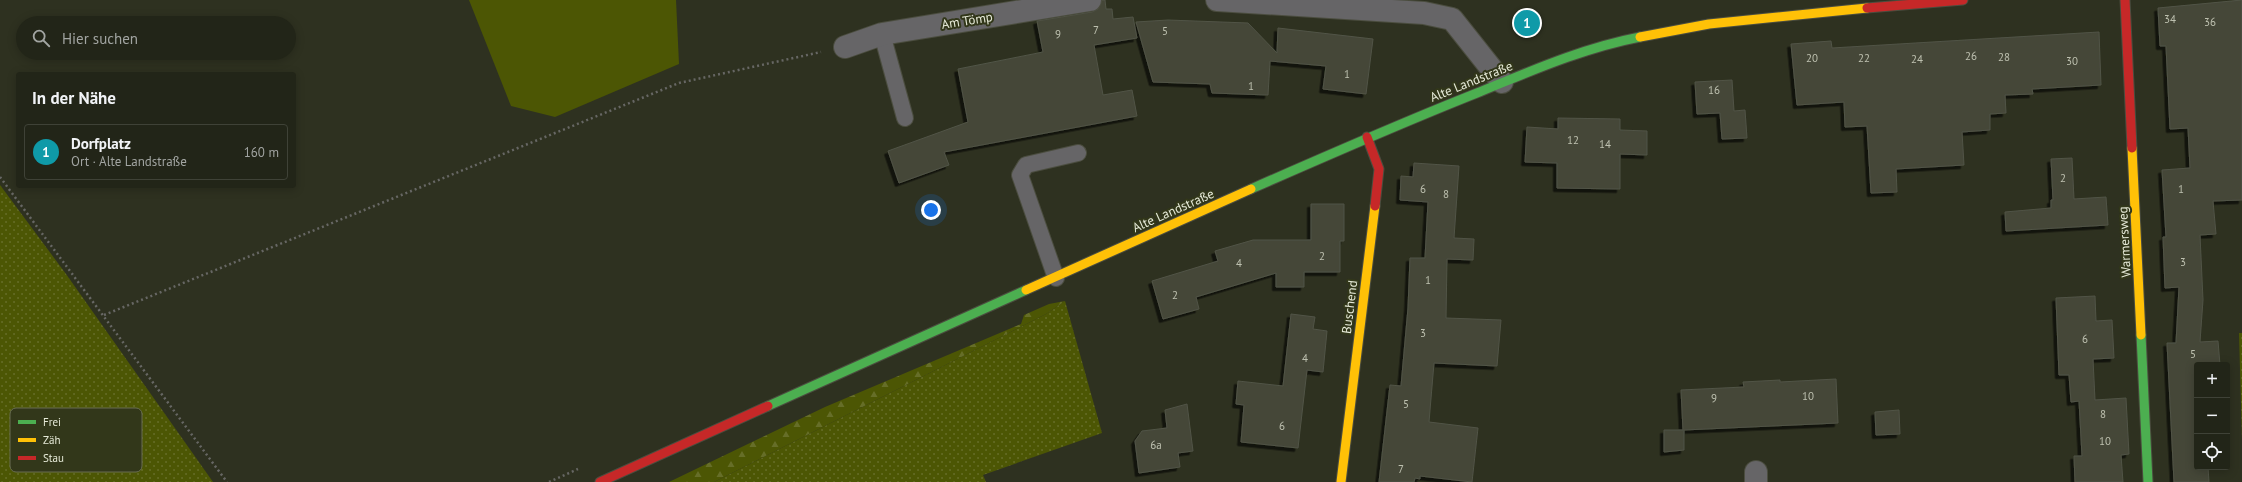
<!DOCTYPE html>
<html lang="de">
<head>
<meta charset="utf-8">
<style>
	body { margin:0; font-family:"PT Sans",sans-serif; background:#2e3125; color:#f1f3f6 }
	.controls { position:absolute; right:12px; bottom:12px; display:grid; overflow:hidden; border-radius:4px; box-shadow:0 2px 10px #0003 }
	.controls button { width:36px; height:36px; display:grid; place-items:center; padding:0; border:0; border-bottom:1px solid #3f4237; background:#222518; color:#f1f3f6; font:20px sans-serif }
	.you { position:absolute; left:931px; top:210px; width:14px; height:14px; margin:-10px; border:3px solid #fff; border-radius:50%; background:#1a73e8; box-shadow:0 0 0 6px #1a73e833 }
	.badge { display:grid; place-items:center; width:26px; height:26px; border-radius:50%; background:#bca0f2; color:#fff; font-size:13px; font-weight:700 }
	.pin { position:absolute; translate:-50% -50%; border:2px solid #fff; box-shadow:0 1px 4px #0006 }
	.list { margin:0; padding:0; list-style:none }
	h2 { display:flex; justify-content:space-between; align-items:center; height:52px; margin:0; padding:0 16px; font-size:17px }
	h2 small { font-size:13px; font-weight:400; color:#a2a5a2 }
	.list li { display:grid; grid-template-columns:26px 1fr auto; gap:12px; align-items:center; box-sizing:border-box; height:56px; margin:0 8px 8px; padding:0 8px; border:1px solid #3f4237; border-radius:4px }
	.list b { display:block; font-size:15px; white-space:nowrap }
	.list p { margin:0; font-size:13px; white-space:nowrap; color:#a2a5a2 }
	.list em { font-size:13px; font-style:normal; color:#a2a5a2 }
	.icon { flex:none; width:22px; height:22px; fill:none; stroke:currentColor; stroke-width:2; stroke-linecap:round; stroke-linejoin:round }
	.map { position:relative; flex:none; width:2242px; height:482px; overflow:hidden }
	.search { position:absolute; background:#222518; box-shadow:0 2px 10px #0003; left:16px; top:16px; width:280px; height:44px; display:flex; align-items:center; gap:10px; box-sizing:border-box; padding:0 14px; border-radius:22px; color:#a2a5a2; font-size:15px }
	.panel { position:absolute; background:#222518; box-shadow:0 2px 10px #0003; left:16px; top:72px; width:280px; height:116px; border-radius:4px }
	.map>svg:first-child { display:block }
	.grass { fill:url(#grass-dots) }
	.forest { fill:url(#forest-firs) }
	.park { fill:#4c5604 }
	.building { fill:#444639; stroke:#515446; filter:url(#shadow) }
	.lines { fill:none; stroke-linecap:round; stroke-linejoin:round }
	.lane-casing { stroke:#4b4d3f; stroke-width:18 }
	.street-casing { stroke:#4b4d3f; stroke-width:24 }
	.fast-casing { stroke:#4b4d3f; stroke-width:11 }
	.slow-casing { stroke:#4b4d3f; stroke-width:11 }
	.jam-casing { stroke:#4b4d3f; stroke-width:11 }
	.path { stroke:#676764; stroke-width:2.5; stroke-dasharray:2 3; stroke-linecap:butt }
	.lane { stroke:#666567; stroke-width:16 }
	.street { stroke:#666567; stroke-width:22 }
	.fast { stroke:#4caf50; stroke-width:9 }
	.slow { stroke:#ffc107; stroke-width:9 }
	.jam { stroke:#c62828; stroke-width:9 }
	.labels { text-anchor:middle; stroke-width:4; stroke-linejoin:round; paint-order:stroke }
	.number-label { font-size:11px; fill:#bec1b0 }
	.street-label { font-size:13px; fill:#e6ead8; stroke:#32371a }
	.key { fill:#32371a; stroke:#686d53; stroke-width:1 }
	.key-label { font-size:11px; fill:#e6ead8 }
</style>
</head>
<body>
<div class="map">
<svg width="2242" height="482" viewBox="0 0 2242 482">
	<defs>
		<pattern id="grass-dots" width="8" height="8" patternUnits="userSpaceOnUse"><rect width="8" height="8" fill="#4c5604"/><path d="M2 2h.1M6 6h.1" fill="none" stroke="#666e28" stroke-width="1.8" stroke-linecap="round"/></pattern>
		<pattern id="forest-firs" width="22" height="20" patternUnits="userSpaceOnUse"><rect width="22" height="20" fill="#4c5604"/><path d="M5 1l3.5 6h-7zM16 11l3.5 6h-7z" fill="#666e28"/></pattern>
		<filter id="shadow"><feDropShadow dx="-3.5" dy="3.5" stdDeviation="0" flood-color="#0009"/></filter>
	</defs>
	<rect width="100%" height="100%" fill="#2e3120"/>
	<g class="grass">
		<polygon points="0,185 66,274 213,482 0,482"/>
		<polygon points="1065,301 1102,433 983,475 986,482 714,482 1046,314"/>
		<polygon points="2239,333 2242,333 2242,440"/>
	</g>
	<polygon class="forest" points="1065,301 1046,314 714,482 669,482 825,407 1021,324 1024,315 1049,304"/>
	<polygon class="park" points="469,0 676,0 679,64 555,117 511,106"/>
	<g class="building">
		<polygon points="1102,0 1105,0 1106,9 1112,9 1113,19 1133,17 1137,38 1094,45 1103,95 1132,90 1137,116 944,152 949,165 899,183 888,151 968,122 958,69 1043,52 1037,21 1092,12 1098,9"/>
		<polygon points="2242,0 2242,200 2213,201 2216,234 2200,235 2203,300 2200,342 2218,341 2220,365 2197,365 2197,467 2208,467 2209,482 2174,482 2167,343 2176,343 2179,287 2165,288 2163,237 2166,237 2162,170 2190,168 2188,128 2170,129 2166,46 2160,46 2158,8"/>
		<polygon points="1168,20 1248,23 1277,53 1278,28 1373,39 1366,94 1323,89 1326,66 1270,61 1268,95 1212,93 1210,84 1153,82 1136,22"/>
		<polygon points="2099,32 2101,85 2032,89 2033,94 2005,95 2006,113 1990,114 1990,130 1962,132 1964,165 1896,169 1897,192 1871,193 1867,126 1845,127 1844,102 1797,105 1791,44 1831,41 1832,48"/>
		<polygon points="1732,80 1734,111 1745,110 1747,138 1722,139 1720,113 1697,114 1695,82"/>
		<polygon points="1558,118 1620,119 1620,130 1647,131 1647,155 1620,154 1620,189 1557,188 1557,163 1525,162 1527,127 1558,129"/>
		<polygon points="2072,158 2074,199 2106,197 2108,225 2006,231 2005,212 2051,208 2051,200 2053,200 2051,159"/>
		<polygon points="1414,163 1459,166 1454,238 1474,239 1473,260 1447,259 1446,318 1501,320 1497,366 1434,363 1429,422 1478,428 1472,482 1420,476 1420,479 1415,478 1414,482 1379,482 1390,385 1401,386 1408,308 1410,258 1425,258 1428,202 1400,200 1401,176 1413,177"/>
		<polygon points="1311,204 1344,204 1344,241 1340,241 1340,272 1304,272 1304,287 1276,287 1276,273 1196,297 1199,309 1163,319 1152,281 1218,261 1215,251 1253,240 1311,240"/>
		<polygon points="2095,296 2096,321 2112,320 2114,358 2093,359 2095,400 2126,398 2129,454 2121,455 2123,482 2075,482 2074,456 2082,456 2079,401 2071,402 2069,375 2059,375 2056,298"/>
		<polygon points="1291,314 1315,317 1313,329 1327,331 1323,372 1307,370 1298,448 1241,442 1244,405 1236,404 1238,381 1283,386"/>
		<polygon points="1836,379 1838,423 1684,430 1684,450 1664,452 1664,430 1683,430 1681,390 1744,387 1743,382 1780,380 1780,382"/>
		<polygon points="1187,404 1193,451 1178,453 1180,467 1139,473 1135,441 1142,431 1167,428 1165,410"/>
		<polygon points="1899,410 1900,434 1876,435 1875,412"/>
	</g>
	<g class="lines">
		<defs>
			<g id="lane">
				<polyline points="882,34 905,118"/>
				<polyline points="1056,278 1020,175 1026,165 1078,153"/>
			</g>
			<g id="street">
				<polyline points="1217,0 1424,13 1452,19 1502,82"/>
				<polyline points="845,47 882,34 1090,0"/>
				<polyline points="1756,472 1756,482"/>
			</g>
			<g id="fast">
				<path d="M1251 189C1326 156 1401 123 1477 93 1531 71 1583 48 1640 37"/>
				<polyline points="2141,335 2148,482"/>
				<polyline points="768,406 1026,290"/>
			</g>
			<g id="slow">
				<polyline points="1640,37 1709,24 1867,8"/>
				<polyline points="2132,148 2141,335"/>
				<polyline points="1026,290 1251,189"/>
				<polyline points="1341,482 1375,206"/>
			</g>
			<g id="jam">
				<polyline points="2125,0 2132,148"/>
				<polyline points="1867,8 1963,0"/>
				<polyline points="1367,137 1379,169 1375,206"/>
				<polyline points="600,482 768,406"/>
			</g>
		</defs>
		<use href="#lane" class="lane-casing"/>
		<use href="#street" class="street-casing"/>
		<use href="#fast" class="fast-casing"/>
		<use href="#slow" class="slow-casing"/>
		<use href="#jam" class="jam-casing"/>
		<g class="path">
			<polyline points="0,177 227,482"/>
			<polyline points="104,315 679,83 821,52"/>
			<polyline points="549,482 578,469"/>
		</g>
		<use href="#lane" class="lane"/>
		<use href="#street" class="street"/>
		<use href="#fast" class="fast"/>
		<use href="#slow" class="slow"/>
		<use href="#jam" class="jam"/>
	</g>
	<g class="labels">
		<g class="number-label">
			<text x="2170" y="23">34</text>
			<text x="2210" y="26">36</text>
			<text x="1096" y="34">7</text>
			<text x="1165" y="35">5</text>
			<text x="1058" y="38">9</text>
			<text x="1971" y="60">26</text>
			<text x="2004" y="61">28</text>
			<text x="1812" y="62">20</text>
			<text x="1864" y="62">22</text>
			<text x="1917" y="63">24</text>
			<text x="2072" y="65">30</text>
			<text x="1347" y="78">1</text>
			<text x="1251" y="90">1</text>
			<text x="1714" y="94">16</text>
			<text x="1573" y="144">12</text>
			<text x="1605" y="148">14</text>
			<text x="2063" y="182">2</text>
			<text x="1423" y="193">6</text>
			<text x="2181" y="193">1</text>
			<text x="1446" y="198">8</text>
			<text x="1322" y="260">2</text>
			<text x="2183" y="266">3</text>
			<text x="1239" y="267">4</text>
			<text x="1428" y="284">1</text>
			<text x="1175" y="299">2</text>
			<text x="1423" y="337">3</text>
			<text x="2085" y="343">6</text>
			<text x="2193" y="358">5</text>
			<text x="1305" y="362">4</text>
			<text x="1808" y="400">10</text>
			<text x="1714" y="402">9</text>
			<text x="1406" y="408">5</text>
			<text x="2103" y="418">8</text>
			<text x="1282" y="430">6</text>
			<text x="2105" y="445">10</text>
			<text x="1156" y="449">6a</text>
			<text x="1401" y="473">7</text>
		</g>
		<g class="street-label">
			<text transform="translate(967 20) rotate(-9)" y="5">Am Tömp</text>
			<text transform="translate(1471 81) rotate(-22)" y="5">Alte Landstraße</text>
			<text transform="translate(1173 210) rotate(-24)" y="5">Alte Landstraße</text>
			<text transform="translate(2124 242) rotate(-93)" y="5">Warmersweg</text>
			<text transform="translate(1349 307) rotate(-83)" y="5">Buschend</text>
		</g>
	</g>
	<rect x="10" y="408" width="132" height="64" rx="6" class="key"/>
	<rect x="18" y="420" width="18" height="4" fill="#4caf50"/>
	<rect x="18" y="438" width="18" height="4" fill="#ffc107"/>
	<rect x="18" y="456" width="18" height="4" fill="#c62828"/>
	<g class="key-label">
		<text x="43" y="426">Frei</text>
		<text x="43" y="444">Zäh</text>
		<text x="43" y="462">Stau</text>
	</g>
</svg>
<div class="controls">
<button>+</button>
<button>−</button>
<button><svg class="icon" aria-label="locate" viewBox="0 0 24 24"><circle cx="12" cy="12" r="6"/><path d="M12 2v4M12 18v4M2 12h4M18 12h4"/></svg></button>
</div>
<div class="you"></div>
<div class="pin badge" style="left:1527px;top:23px;background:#0f9aa8">1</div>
<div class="search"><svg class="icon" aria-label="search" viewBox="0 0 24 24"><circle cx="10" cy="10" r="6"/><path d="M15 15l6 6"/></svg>Hier suchen</div>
<section class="panel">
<h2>In der Nähe<small></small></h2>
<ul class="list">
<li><span class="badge" style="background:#0f9aa8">1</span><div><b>Dorfplatz</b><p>Ort · Alte Landstraße</p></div><em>160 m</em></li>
</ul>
</section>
</div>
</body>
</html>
